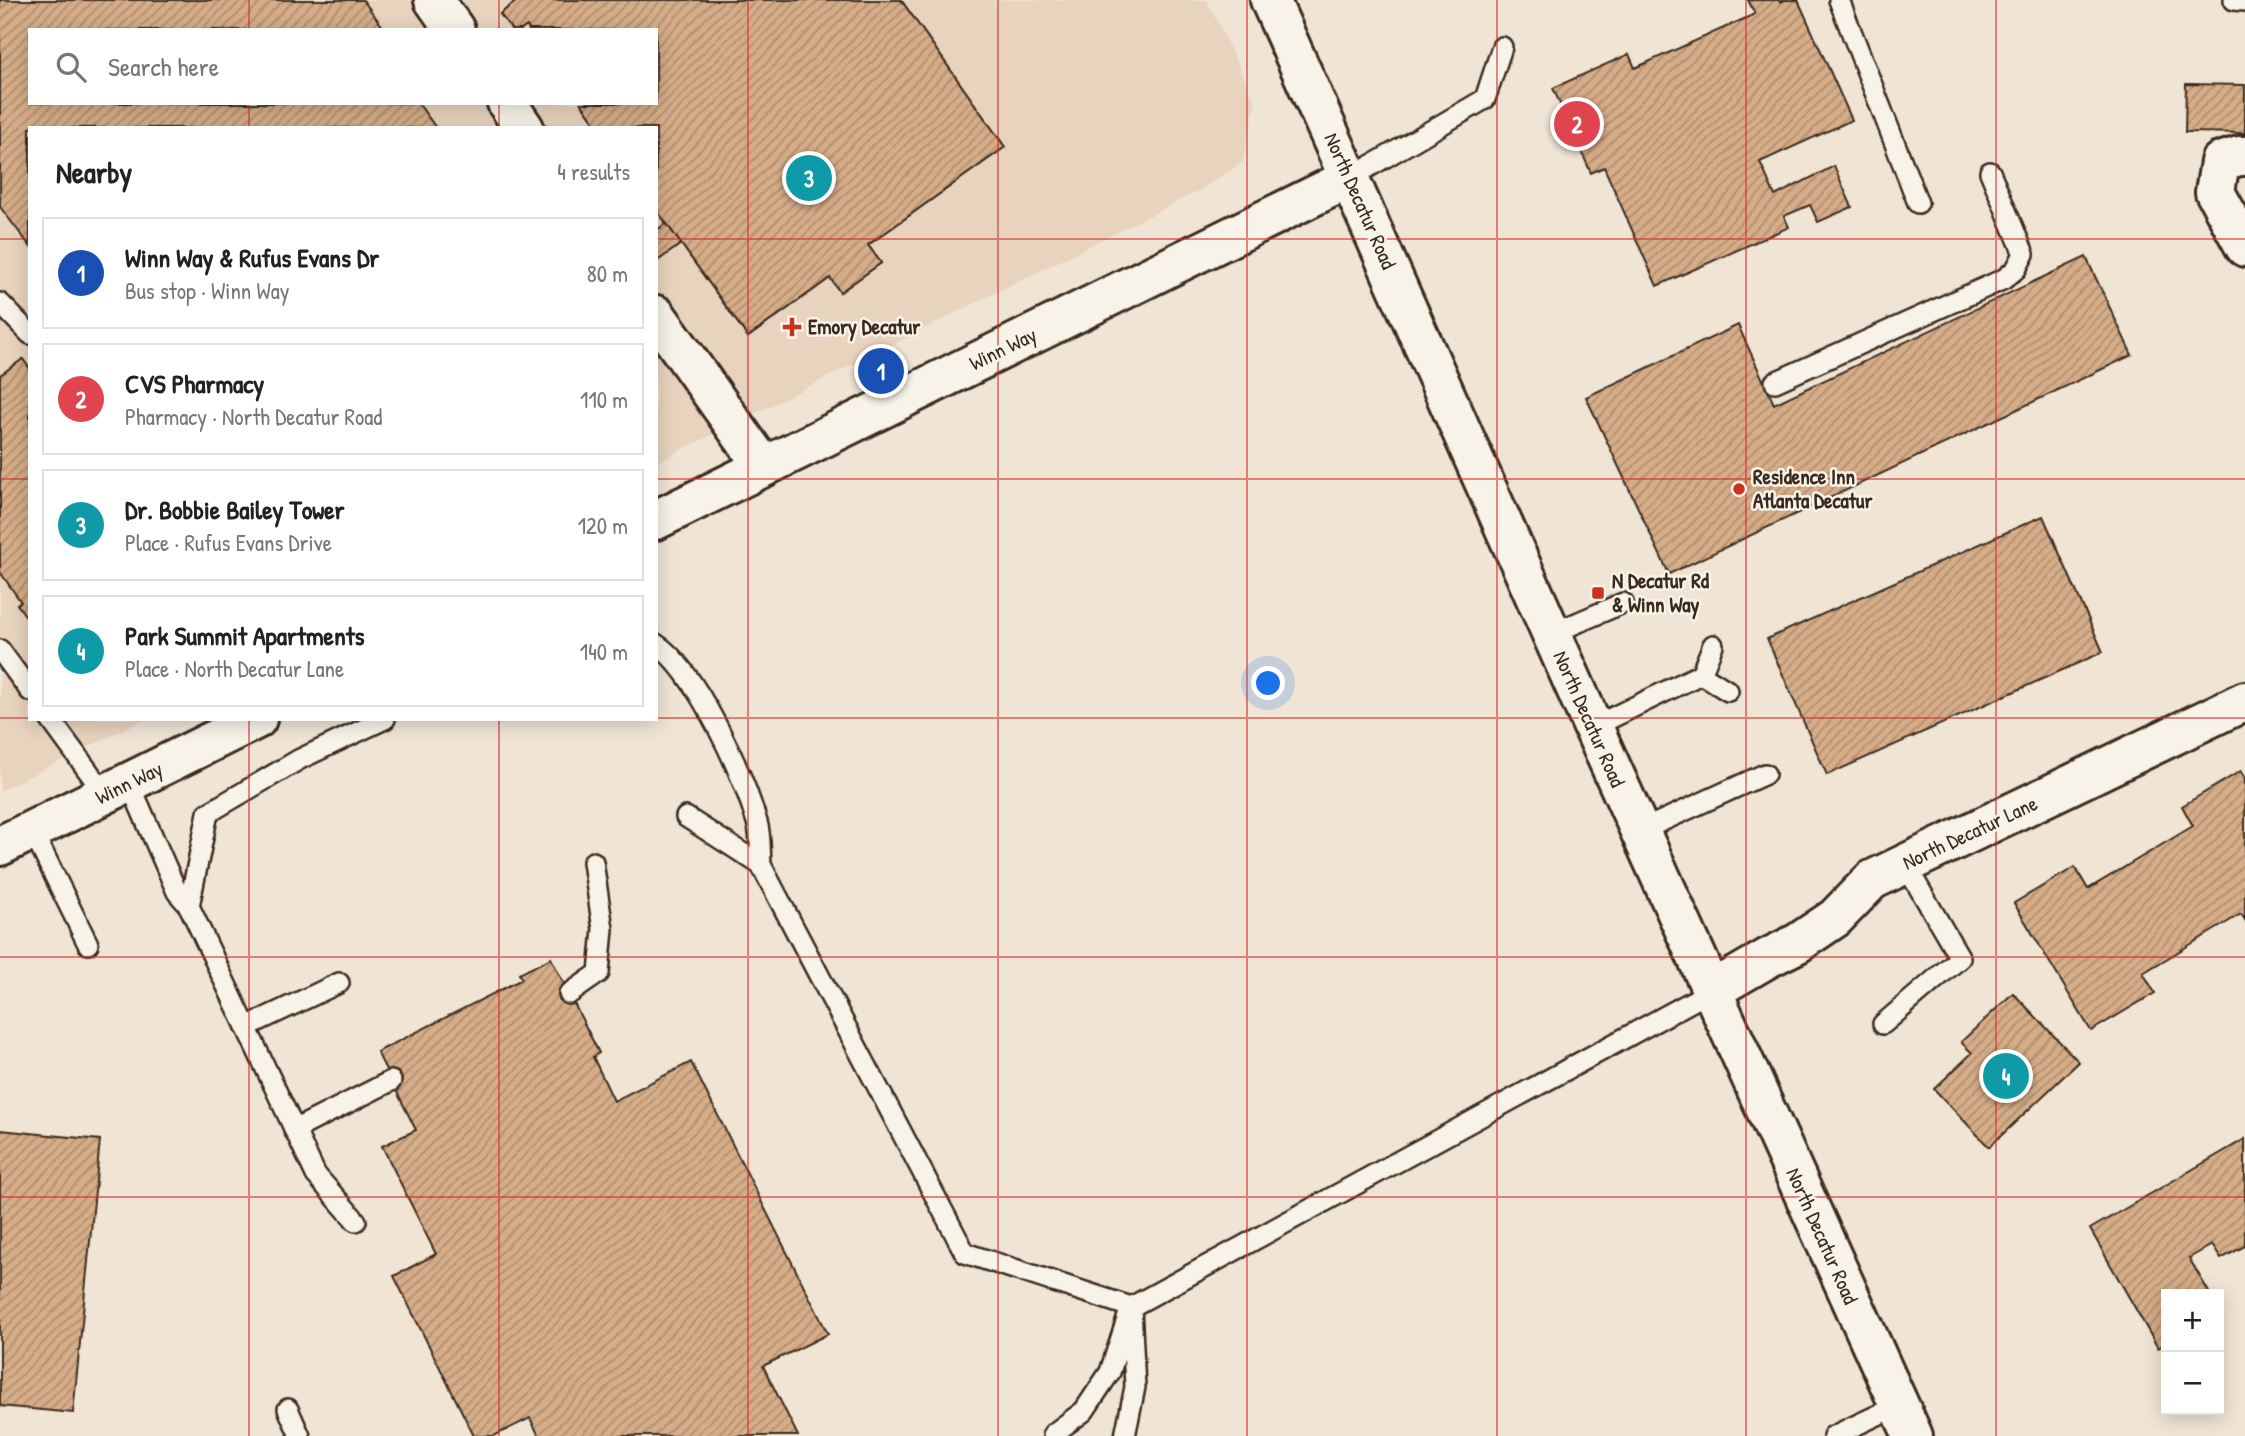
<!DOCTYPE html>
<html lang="en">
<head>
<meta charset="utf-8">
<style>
	body { margin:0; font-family:"Patrick Hand",sans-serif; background:#f2f2f2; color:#222 }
	.controls { position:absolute; right:21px; bottom:21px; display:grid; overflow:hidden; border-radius:0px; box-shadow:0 4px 18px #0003 }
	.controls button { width:63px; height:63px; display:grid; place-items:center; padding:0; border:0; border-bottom:2px solid #e0e0e0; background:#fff; color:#222; font:35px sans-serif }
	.you { position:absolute; left:1269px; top:684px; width:24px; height:24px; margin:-18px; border:5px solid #fff; border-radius:50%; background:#1a73e8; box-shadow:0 0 0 10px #1a73e833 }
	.badge { display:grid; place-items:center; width:46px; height:46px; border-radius:50%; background:#0b8043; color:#fff; font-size:23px; font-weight:700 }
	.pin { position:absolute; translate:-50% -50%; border:4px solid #fff; box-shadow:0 2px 7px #0006 }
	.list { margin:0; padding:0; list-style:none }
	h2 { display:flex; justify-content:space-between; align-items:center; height:91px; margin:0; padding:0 28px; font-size:30px }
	h2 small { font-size:23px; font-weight:400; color:#767676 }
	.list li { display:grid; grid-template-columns:46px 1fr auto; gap:21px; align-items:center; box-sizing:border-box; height:112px; margin:0 14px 14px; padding:0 14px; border:2px solid #e0e0e0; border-radius:0px }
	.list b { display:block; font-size:26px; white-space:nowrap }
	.list p { margin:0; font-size:23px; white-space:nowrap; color:#767676 }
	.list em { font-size:23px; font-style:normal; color:#767676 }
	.icon { flex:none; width:38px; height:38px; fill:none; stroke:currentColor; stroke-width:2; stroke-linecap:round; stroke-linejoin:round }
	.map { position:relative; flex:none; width:2245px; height:1436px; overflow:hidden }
	.search { position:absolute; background:#fff; box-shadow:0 4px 18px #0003; left:28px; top:28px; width:630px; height:77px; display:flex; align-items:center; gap:18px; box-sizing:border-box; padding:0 24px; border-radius:0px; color:#767676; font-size:26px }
	.panel { position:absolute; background:#fff; box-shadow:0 4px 18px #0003; left:28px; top:126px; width:630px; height:595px; border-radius:0px }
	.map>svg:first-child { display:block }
	.built { fill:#e8d4be; fill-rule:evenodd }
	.building { fill:url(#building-hatch); stroke:#3b2a1e; stroke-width:2 }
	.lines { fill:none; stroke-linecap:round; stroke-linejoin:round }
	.lane-casing { stroke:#3b2a1e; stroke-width:24 }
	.street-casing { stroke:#3b2a1e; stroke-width:44 }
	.secondary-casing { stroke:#3b2a1e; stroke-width:44 }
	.lane { stroke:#f7f3e8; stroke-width:19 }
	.street { stroke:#f7f3e8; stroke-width:38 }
	.secondary { stroke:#f7f3e8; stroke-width:38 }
	.grid { fill:none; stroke:#d62828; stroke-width:2; stroke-opacity:0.55 }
	.poi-dot { fill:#c8321e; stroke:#f7f3e8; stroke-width:2.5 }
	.labels { text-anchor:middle; stroke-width:5; stroke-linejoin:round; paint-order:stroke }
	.street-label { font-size:21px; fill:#3b2a1e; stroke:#f7f3e8 }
	.poi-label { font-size:21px; font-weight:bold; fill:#3b2a1e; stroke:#f7f3e8; text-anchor:start }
</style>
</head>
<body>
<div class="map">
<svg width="2245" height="1436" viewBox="0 0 2245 1436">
	<defs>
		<pattern id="building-hatch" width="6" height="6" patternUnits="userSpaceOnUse" patternTransform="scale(1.75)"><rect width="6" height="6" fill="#d6ad88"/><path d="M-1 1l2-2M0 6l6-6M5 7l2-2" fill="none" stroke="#af8d6f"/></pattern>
	</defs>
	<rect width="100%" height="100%" fill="#f0e5d5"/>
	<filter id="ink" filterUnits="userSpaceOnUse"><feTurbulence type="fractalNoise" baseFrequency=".0143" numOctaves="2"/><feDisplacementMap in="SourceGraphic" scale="14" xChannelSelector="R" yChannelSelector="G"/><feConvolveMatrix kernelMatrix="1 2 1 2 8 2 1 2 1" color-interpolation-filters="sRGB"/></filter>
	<g filter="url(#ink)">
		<path class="built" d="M0 0H1207L1256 103 1243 162 1199 191 656 463V128H30V719H145L0 791ZM30 30H656V103H30Z"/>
		<g class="building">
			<polygon points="0,0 363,0 385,30 30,30 30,103 418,103 436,128 30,128 30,246 0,207"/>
			<polygon points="518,0 901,0 1005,147 868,245 881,263 840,292 830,278 748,337 656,209 656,128 599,128 581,103 656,103 656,30 529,30 527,26 521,30 512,30 500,14"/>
			<polygon points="518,0 901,0 1005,147 868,245 881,263 840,292 830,278 748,337 656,209 656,128 599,128 581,103 656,103 656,30 529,30 527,26 521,30 512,30 500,14"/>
			<polygon points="1748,0 1779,0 1780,2 1785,0 1798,0 1852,120 1760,162 1775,196 1834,166 1852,207 1818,222 1810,205 1784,216 1789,227 1657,286 1604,167 1591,173 1553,88 1629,54 1635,68 1755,14"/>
			<polygon points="2186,84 2245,85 2245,133 2185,132"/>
			<polygon points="666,223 681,244 656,262 656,231"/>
			<polygon points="2086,257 2132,355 1669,574 1586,397 1738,325 1774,404"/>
			<polygon points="23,359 30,369 30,622 17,604 21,602 0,572 0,375"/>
			<polygon points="2043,516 2103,652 1827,775 1767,639"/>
			<polygon points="2241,771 2245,778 2245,920 2241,914 2143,973 2155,993 2091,1031 2014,903 2075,867 2088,889 2193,826 2182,806"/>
			<polygon points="551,958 599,1053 593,1057 614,1101 691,1062 828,1334 763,1366 798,1436 539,1436 530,1418 494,1436 474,1436 394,1276 436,1254 382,1146 416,1130 377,1052 522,979 519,974"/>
			<polygon points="2013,993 2079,1062 1989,1147 1934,1089 1972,1053 1961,1042"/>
			<polygon points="0,1130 100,1140 73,1413 0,1406"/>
			<polygon points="2245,1139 2245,1246 2221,1259 2212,1245 2189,1258 2210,1294 2166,1294 2166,1343 2158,1348 2090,1229"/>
		</g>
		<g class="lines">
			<defs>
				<g id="lane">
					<polyline points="1839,0 1918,203"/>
					<polyline points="2234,0 2245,1"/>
					<polyline points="1350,178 1485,99 1502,47"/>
					<polyline points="0,303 30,334"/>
					<polyline points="1775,382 2004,279 2016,269 2024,254 1990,172"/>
					<polyline points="1551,634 1623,603"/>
					<path d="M656 644C697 671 743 775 757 822 761 835 760 851 761 865L965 1253 1131 1307 1711 991"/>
					<polyline points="0,650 30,691"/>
					<polyline points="1701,674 1728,691"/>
					<polyline points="50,719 105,794"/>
					<polyline points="1593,727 1701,674 1713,645"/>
					<polyline points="129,782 177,892 189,906 208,813 300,759 385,719"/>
					<polyline points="686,817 761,865"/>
					<polyline points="32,830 88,944"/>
					<polyline points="1640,831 1765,774"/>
					<polyline points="189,906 316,1175 356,1221"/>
					<polyline points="569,994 599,973 603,929 593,862"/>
					<polyline points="1883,1024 1960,958 1905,864"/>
					<polyline points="246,1027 339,983"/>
					<polyline points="294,1130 391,1081"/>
					<polyline points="288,1409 300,1436"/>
					<polyline points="1054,1436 1053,1434 1084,1411 1110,1372 1131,1307 1135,1387 1125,1436"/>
					<polyline points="1833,1436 1899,1405"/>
				</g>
				<g id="street">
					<polyline points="434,0 455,30"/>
					<polyline points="507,103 524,128"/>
					<polyline points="2245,156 2239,156 2220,162 2215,192 2245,247"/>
					<polyline points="656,315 764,467"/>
					<polyline points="1711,991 1768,958 1798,943 1835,918 1872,880 2245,701"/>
				</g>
				<g id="secondary">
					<polyline points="1270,0 1593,727 1913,1436"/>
					<polyline points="656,520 1350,178"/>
					<polyline points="0,846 257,719"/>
				</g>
			</defs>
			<use href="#lane" class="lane-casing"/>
			<use href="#street" class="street-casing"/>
			<use href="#secondary" class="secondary-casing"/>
			<use href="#lane" class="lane"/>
			<use href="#street" class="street"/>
			<use href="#secondary" class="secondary"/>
		</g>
	</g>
	<path class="grid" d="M249 0V30M499 0V30M748 0V1436M998 0V1436M1247 0V1436M1497 0V1436M1746 0V1436M1996 0V1436M249 103V128M499 103V128M0 239H30M656 239H2245M0 479H30M656 479H2245M0 718H30M656 718H2245M249 719V1436M499 719V1436M0 957H2245M0 1197H2245"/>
	<g class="poi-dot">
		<path d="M788.5 316.5h7v7h7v7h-7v7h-7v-7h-7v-7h7z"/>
		<circle cx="1739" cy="489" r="7"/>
		<rect x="1591" y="586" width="14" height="14" rx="3.5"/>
	</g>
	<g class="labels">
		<g class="street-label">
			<text transform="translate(1360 201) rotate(66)" y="7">North Decatur Road</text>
			<text transform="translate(1003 349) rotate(-26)" y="7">Winn Way</text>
			<text transform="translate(1589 719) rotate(66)" y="7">North Decatur Road</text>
			<text transform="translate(129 783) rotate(-26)" y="7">Winn Way</text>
			<text transform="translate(1970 833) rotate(-25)" y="7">North Decatur Lane</text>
			<text transform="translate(1822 1236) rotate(66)" y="7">North Decatur Road</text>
		</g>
		<g class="poi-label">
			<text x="808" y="334">Emory Decatur</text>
			<text x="1753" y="484">Residence Inn<tspan x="1753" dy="24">Atlanta Decatur</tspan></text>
			<text x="1612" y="588">N Decatur Rd<tspan x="1612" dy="24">&amp; Winn Way</tspan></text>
		</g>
	</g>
</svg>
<div class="controls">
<button>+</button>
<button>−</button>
</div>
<div class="you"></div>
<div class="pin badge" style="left:881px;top:371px;background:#1a4fb4">1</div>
<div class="pin badge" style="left:1577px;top:124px;background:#e0444e">2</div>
<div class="pin badge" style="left:809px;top:178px;background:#0f9aa8">3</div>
<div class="pin badge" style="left:2006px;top:1076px;background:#0f9aa8">4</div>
<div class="search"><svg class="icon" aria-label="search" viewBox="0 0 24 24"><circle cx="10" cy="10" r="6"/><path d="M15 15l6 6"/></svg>Search here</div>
<section class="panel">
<h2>Nearby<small>4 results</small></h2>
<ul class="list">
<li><span class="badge" style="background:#1a4fb4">1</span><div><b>Winn Way &amp; Rufus Evans Dr</b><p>Bus stop · Winn Way</p></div><em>80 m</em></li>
<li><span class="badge" style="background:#e0444e">2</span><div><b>CVS Pharmacy</b><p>Pharmacy · North Decatur Road</p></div><em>110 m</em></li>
<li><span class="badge" style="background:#0f9aa8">3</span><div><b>Dr. Bobbie Bailey Tower</b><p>Place · Rufus Evans Drive</p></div><em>120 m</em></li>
<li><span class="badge" style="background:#0f9aa8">4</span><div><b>Park Summit Apartments</b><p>Place · North Decatur Lane</p></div><em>140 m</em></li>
</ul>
</section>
</div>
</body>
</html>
